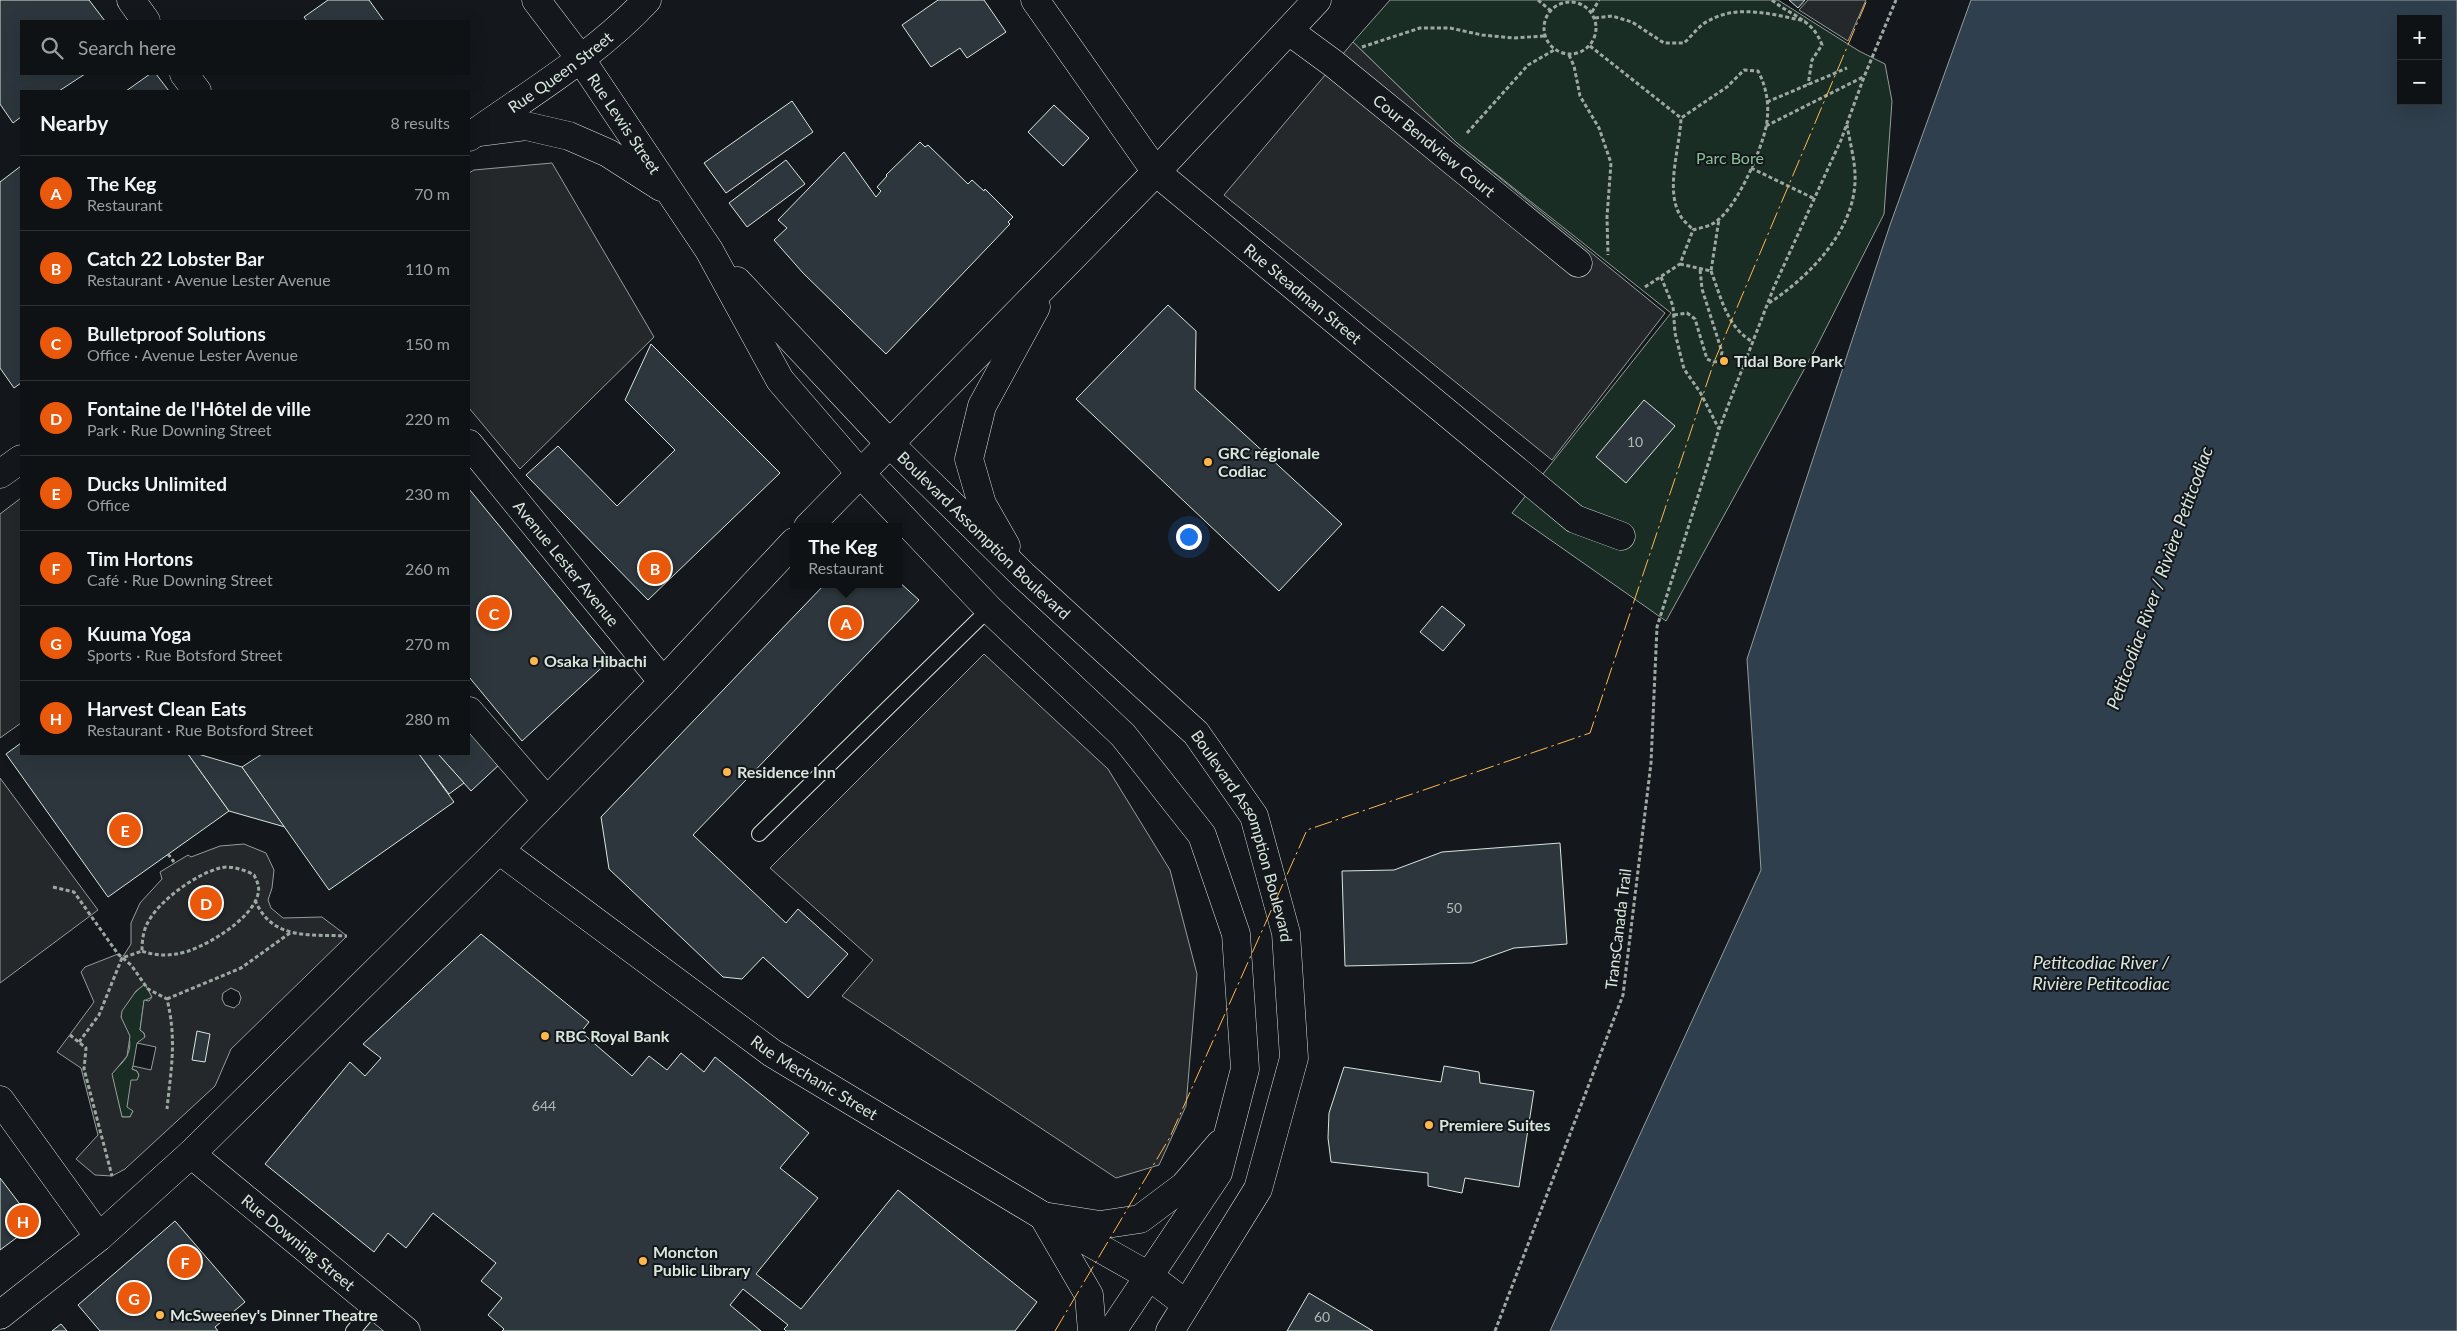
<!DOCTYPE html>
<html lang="en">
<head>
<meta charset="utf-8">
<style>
	body { margin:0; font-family:Lato,sans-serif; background:#1d2022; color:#f1f3f6 }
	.controls { position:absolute; right:15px; top:15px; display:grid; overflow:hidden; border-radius:0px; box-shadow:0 5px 20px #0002 }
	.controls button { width:45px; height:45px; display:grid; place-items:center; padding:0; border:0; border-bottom:1px solid #2f3234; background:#0f1215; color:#f1f3f6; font:25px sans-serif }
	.you { position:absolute; left:1188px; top:536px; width:18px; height:18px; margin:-12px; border:4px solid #fff; border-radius:50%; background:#1a73e8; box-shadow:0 0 0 8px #1a73e833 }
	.badge { display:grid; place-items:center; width:32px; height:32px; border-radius:50%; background:#ea580c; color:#fff; font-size:16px; font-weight:700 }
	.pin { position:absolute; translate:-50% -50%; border:2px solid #fff; box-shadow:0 1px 5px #0006 }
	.popup { position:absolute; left:790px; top:523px; width:112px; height:65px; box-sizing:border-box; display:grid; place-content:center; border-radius:0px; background:#0f1215; filter:drop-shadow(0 1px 4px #0005); font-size:16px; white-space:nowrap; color:#9b9ea0 }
	.popup b { font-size:19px; color:#f1f3f6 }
	.popup::after { content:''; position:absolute; left:50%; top:100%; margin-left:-10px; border:10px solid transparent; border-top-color:#0f1215 }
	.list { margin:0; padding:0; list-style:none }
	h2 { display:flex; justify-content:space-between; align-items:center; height:65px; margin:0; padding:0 20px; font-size:21px }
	h2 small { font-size:16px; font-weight:400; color:#9b9ea0 }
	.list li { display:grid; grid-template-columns:32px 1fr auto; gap:15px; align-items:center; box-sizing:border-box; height:75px; padding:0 20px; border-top:1px solid #2f3234 }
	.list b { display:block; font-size:19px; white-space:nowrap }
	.list p { margin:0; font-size:16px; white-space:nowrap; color:#9b9ea0 }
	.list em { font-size:16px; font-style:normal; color:#9b9ea0 }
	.icon { flex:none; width:28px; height:28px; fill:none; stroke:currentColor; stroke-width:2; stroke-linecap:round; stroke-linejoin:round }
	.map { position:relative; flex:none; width:2457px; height:1331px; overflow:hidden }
	.search { position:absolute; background:#0f1215; box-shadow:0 5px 20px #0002; left:20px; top:20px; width:450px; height:55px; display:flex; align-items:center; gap:12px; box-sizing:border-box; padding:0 18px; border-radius:0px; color:#9b9ea0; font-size:19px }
	.panel { position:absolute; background:#0f1215; box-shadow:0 5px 20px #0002; left:20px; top:90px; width:450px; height:665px; border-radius:0px }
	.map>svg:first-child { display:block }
	.green { fill:#1a2d24; stroke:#939e99 }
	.parking { fill:#24282b; stroke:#939e99; fill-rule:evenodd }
	.water { fill:#2f3f4d; stroke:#939e99; fill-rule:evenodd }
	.building { fill:#2c363c; stroke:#d8e6dc }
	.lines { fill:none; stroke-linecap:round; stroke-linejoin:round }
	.service-casing { stroke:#d8e6dc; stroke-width:16 }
	.minor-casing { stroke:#d8e6dc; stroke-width:29 }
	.secondary-casing { stroke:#d8e6dc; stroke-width:29 }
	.primary-casing { stroke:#d8e6dc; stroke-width:29 }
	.path { stroke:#9da8a2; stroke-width:3; stroke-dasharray:4 2.5; stroke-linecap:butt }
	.service { stroke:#14181c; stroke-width:14 }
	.minor { stroke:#14181c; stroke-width:28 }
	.secondary { stroke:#14181c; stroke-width:28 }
	.primary { stroke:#14181c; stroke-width:28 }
	.power { stroke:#ffb74d; stroke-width:1; stroke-dasharray:18 4 2.5 4; stroke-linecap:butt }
	.poi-dot { fill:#ffb74d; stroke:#14181c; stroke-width:2 }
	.labels { text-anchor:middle; stroke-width:4; stroke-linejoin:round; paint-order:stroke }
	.number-label { font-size:14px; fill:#adbab4 }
	.street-label { font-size:16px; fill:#d8e6dc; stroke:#14181c }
	.park-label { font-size:16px; fill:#8ac095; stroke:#14181c }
	.poi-label { font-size:16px; font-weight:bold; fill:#d8e6dc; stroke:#14181c; text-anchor:start }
	.water-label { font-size:18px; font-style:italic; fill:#d8e6dc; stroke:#14181c }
</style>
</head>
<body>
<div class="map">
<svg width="2457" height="1331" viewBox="0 0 2457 1331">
	<rect width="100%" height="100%" fill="#14181c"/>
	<g class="green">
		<polygon points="1390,0 1778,0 1859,51 1885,64 1892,101 1884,214 1817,346 1666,621 1512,513 1671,313 1457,143 1353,42"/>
		<path d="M145 984 152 997 144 1001 140 1030 144 1033 145 1038 137 1043 133 1066 132 1069 137 1071 139 1075 131 1108 133 1111 130 1117H122L111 1074C116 1069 124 1062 127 1056 136 1036 121 1029 121 1015 121 1004 137 990 145 984Z"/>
	</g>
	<g class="parking">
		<polygon points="1808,0 1866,0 1848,41 1799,10"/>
		<polygon points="1353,42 1457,143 1665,313 1552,460 1224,195"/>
		<polygon points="552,163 654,337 520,469 469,408 469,173 474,170"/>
		<polygon points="21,498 21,723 0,738 0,514"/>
		<polygon points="984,654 1108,769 1170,870 1197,974 1186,1106 1159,1165 1116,1178 842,996 873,960 770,868"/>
		<polygon points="0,778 98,910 0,983"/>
		<path d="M244 844 266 853 274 870 272 888 268 900 271 908 283 918 322 917 347 936 231 1049 215 1086 125 1169 112 1176 95 1175 76 1159 98 1135 81 1068 57 1052 94 1002 81 972 85 967 118 954 122 958 131 944V923L140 903 162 879 160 872 188 855 191 857 220 846ZM145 984 152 997 149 1001 144 1000 140 1030 144 1033 145 1037 137 1043 156 1047 151 1070 133 1066 132 1069 137 1071 139 1075 137 1080H131L127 1107 133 1111 130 1117H122L112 1074 127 1056 130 1036 121 1017 122 1011 136 991ZM231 988 239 992 241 998 239 1004 234 1008 225 1005 222 999 223 993Z"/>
		<polygon points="375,1305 407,1331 353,1331"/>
	</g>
	<path class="water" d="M1971 0H2457V1331H1550L1761 870 1747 659 1890 225ZM2401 19H2438V101H2401Z"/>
	<g class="building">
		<polygon points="0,0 89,0 105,21 21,21 21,74 85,74 59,91 21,91 21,117 13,123 0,104"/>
		<polygon points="328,0 369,0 384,21 307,21 304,17"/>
		<polygon points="938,0 984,0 1006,32 967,58 960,48 931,67 902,25"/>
		<polygon points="1789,0 1805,0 1798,8"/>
		<polygon points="150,74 156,74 169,91 126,91"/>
		<polygon points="792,101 813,132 726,193 704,163"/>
		<polygon points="1054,105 1089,138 1063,166 1028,132"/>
		<polygon points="920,142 925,147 928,145 968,184 972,180 984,191 985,189 1013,217 1008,222 1010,224 886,354 803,273 774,240 787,228 778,220 844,152 876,197 881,191 877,187 887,176 886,175"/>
		<polygon points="786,160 805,184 747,227 729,203"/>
		<polygon points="21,166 21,383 14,388 0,368 0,182"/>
		<polygon points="1168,305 1196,331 1195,389 1342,524 1279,591 1076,399"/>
		<polygon points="651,344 780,473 648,600 526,475 558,446 617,506 675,450 625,400"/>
		<polygon points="1644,400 1675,426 1626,483 1596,457"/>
		<polygon points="469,489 610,660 522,741 469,677"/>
		<polygon points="898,581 919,600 693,835 786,923 798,909 848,954 808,998 763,957 742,979 723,977 609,869 601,817 825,584 898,584"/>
		<polygon points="1442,606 1465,625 1443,651 1420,632"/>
		<polygon points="469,729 501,763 471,791 438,754 469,754"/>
		<polygon points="21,743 21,754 188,754 229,811 108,897 6,754"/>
		<polygon points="188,754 198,754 242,767 285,827 229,811"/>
		<polygon points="262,754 419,754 454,802 329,890 242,767"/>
		<polygon points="419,754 438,754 464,783 449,794"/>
		<polygon points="1560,843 1567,944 1514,948 1472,963 1345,966 1342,871 1394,870 1442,852"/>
		<polygon points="481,934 589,1022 581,1032 632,1076 649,1056 667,1070 681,1053 704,1072 715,1057 809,1133 780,1168 818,1198 756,1274 801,1309 898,1190 1037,1302 1015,1331 786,1331 784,1329 788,1325 743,1289 730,1305 761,1331 502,1331 504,1329 488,1315 502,1298 481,1281 496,1263 433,1213 406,1248 388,1233 374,1252 265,1164 350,1062 365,1076 381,1058 363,1044"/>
		<polygon points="197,1031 210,1034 205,1062 192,1060"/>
		<polygon points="1444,1066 1479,1072 1480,1083 1534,1091 1519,1187 1465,1178 1462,1193 1428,1186 1428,1173 1331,1162 1328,1138 1329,1113 1344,1067 1441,1082"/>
		<polygon points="0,1178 35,1224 0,1250"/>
		<polygon points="175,1221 245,1302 215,1327 218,1331 100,1331 78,1305"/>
		<polygon points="1309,1293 1373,1331 1287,1331"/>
		<polygon points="61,1324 67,1331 52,1331"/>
	</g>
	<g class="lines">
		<defs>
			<g id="service">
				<polyline points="759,834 989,609"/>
				<polyline points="353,1331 375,1305"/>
			</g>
			<g id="minor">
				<polyline points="131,0 146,21"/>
				<path id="s1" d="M536 0 580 58 709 250 780 380 861 474"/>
				<path id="s2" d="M1035 0 1156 172 1575 519 1621 536"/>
				<path id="s3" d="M1289 31 1334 64 1578 263"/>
				<polyline points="184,74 197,91"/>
				<polyline points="479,132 526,126 569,136 608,153 661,187"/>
				<path id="s4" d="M469 137C529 94 597 54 647 0"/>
				<polyline points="737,281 890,444"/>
				<path id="s5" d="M469 444 663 682"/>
				<polyline points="0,474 21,459"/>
				<polyline points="469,711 547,801"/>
				<path id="s6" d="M499 850 772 1053 1043 1216 1149 1276 1186 1304"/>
				<path id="s7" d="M191 1154 406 1331"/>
			</g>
			<polyline id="secondary" points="0,1100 99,1237"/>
			<g id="primary">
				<path id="s8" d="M890 444 1023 575 1196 733 1254 816 1286 933 1294 1058 1258 1189 1170 1331"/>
				<polyline points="861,474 989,609 1123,735 1202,835 1236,934 1245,1069 1218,1173 1112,1331"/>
				<polyline points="808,527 1156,172 1317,0"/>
				<polyline points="1006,546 982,504 969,459 982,406 1036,307"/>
				<polyline points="1043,1216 1100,1225 1140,1219 1184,1186 1220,1144"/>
				<polyline points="1043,1216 1089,1295 1092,1331"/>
				<polyline points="0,1315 99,1237 191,1154 499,850 663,682 794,542"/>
			</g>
		</defs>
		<use href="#service" class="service-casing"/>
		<use href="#minor" class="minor-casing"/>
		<use href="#secondary" class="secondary-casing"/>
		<use href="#primary" class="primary-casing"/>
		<g class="path">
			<polyline points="1538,0 1551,11"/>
			<path d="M1772 0C1791 16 1813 19 1822 45L1812 60 1808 85"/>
			<circle cx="1570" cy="28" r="26"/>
			<polyline points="1592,12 1599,0"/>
			<path d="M1595 18 1612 16 1632 22 1664 43H1684C1692 36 1700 24 1710 20 1739 4 1775 15 1805 21"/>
			<polyline points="1590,46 1681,118"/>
			<polyline points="1362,47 1420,28 1450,28 1482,35 1513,38 1545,36"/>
			<polyline points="1569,55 1574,66 1580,96 1599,128 1611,163 1607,217 1608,255"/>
			<polyline points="1767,102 1847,68"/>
			<polyline points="1766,126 1863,77"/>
			<polyline points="1467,133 1528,65 1554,50"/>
			<polyline points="1751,168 1815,199"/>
			<polyline points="1680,264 1711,271 1719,219"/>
			<path d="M1711 271C1721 297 1727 328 1753 342"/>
			<polyline points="1661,277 1673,306 1675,333 1684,369 1700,392 1719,429"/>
			<path d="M1645 287 1680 264 1693 230C1699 228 1707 227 1712 224 1735 213 1761 151 1766 127 1770 107 1767 88 1758 71L1744 70 1727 87 1681 118C1680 147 1665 190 1680 215 1683 221 1689 225 1693 230"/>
			<path d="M1769 303C1809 277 1853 232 1855 182 1856 164 1850 143 1847 125"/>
			<polyline points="1674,315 1687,313 1695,319 1707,359 1714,362 1720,361 1722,352 1702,289 1700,269"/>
			<polyline points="168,854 174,862"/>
			<path d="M53 887 74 892 118 954 131 965 148 989 167 999C177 1040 171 1069 167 1109"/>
			<path d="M255 900C272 941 310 934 347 936"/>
			<polyline points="167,999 241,968 290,933"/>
			<polyline points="70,1035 86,1048 84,1069 112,1176"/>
			<path d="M79 1042 99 1015 122 958 142 951C142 942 143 932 147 924 158 901 196 874 220 868 231 865 245 870 254 875 257 881 260 887 258 894 253 919 201 951 176 954 164 956 153 955 142 951"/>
			<polyline points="1495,1331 1623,995 1651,763 1657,627 1719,429 1774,287 1841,140 1864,77 1896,0"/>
		</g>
		<use href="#service" class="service"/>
		<use href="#minor" class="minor"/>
		<use href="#secondary" class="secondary"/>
		<use href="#primary" class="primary"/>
		<polyline class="power" points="1055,1331 1170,1137 1307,830 1590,733 1714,362 1867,0"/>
	</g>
	<g class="poi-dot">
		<circle cx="1724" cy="361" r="5"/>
		<circle cx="1208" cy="462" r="5"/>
		<circle cx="534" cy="661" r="5"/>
		<circle cx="727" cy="772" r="5"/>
		<circle cx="545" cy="1036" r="5"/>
		<circle cx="1429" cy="1125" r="5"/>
		<circle cx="643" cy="1261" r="5"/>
		<circle cx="160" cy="1315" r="5"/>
	</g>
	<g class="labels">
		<g class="number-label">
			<text x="1635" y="447">10</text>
			<text x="1454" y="913">50</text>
			<text x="544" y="1111">644</text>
			<text x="1322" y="1322">60</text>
		</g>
		<g class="street-label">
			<text dy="6" stroke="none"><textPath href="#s4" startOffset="112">Rue Queen Street</textPath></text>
			<text dy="6" stroke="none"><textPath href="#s1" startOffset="152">Rue Lewis Street</textPath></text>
			<text dy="6" stroke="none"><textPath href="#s3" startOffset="185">Cour Bendview Court</textPath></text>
			<text dy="6" stroke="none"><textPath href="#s2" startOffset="401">Rue Steadman Street</textPath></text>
			<text dy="6" stroke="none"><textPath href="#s8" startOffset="131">Boulevard Assomption Boulevard</textPath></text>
			<text dy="6" stroke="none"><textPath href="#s5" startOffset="154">Avenue Lester Avenue</textPath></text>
			<text dy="6" stroke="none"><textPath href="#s8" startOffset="536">Boulevard Assomption Boulevard</textPath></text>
			<text transform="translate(1618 929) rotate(-83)" y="6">TransCanada Trail</text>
			<text dy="6" stroke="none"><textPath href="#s6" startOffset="389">Rue Mechanic Street</textPath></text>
			<text dy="6" stroke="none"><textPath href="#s7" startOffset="139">Rue Downing Street</textPath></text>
		</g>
		<g class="park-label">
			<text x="1730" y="164">Parc Bore</text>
		</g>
		<g class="poi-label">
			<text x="1734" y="367">Tidal Bore Park</text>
			<text x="1218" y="459">GRC régionale<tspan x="1218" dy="18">Codiac</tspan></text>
			<text x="544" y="667">Osaka Hibachi</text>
			<text x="737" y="778">Residence Inn</text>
			<text x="555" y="1042">RBC Royal Bank</text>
			<text x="1439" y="1131">Premiere Suites</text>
			<text x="653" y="1258">Moncton<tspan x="653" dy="18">Public Library</tspan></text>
			<text x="170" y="1321">McSweeney's Dinner Theatre</text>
		</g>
		<g class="water-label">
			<text transform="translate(2160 578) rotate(-70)" y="6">Petitcodiac River / Rivière Petitcodiac</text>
			<text x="2101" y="969">Petitcodiac River /<tspan x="2101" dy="21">Rivière Petitcodiac</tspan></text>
		</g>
	</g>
</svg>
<div class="controls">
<button>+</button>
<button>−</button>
</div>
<div class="you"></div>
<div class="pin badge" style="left:846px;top:623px">A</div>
<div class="popup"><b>The Keg</b>Restaurant</div>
<div class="pin badge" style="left:655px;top:568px">B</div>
<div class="pin badge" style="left:494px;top:613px">C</div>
<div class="pin badge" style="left:206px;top:903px">D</div>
<div class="pin badge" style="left:125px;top:830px">E</div>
<div class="pin badge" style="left:185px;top:1262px">F</div>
<div class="pin badge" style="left:134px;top:1298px">G</div>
<div class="pin badge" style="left:23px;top:1221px">H</div>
<div class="search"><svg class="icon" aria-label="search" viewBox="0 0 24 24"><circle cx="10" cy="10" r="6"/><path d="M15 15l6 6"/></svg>Search here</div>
<section class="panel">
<h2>Nearby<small>8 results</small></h2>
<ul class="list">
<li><span class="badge">A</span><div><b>The Keg</b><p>Restaurant</p></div><em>70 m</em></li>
<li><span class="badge">B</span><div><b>Catch 22 Lobster Bar</b><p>Restaurant · Avenue Lester Avenue</p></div><em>110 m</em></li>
<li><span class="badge">C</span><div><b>Bulletproof Solutions</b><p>Office · Avenue Lester Avenue</p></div><em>150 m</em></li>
<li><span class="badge">D</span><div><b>Fontaine de l'Hôtel de ville</b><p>Park · Rue Downing Street</p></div><em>220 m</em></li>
<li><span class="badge">E</span><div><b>Ducks Unlimited</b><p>Office</p></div><em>230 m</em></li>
<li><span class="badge">F</span><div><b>Tim Hortons</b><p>Café · Rue Downing Street</p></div><em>260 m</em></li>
<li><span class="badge">G</span><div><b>Kuuma Yoga</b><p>Sports · Rue Botsford Street</p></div><em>270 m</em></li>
<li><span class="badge">H</span><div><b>Harvest Clean Eats</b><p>Restaurant · Rue Botsford Street</p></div><em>280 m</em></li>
</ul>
</section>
</div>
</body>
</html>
